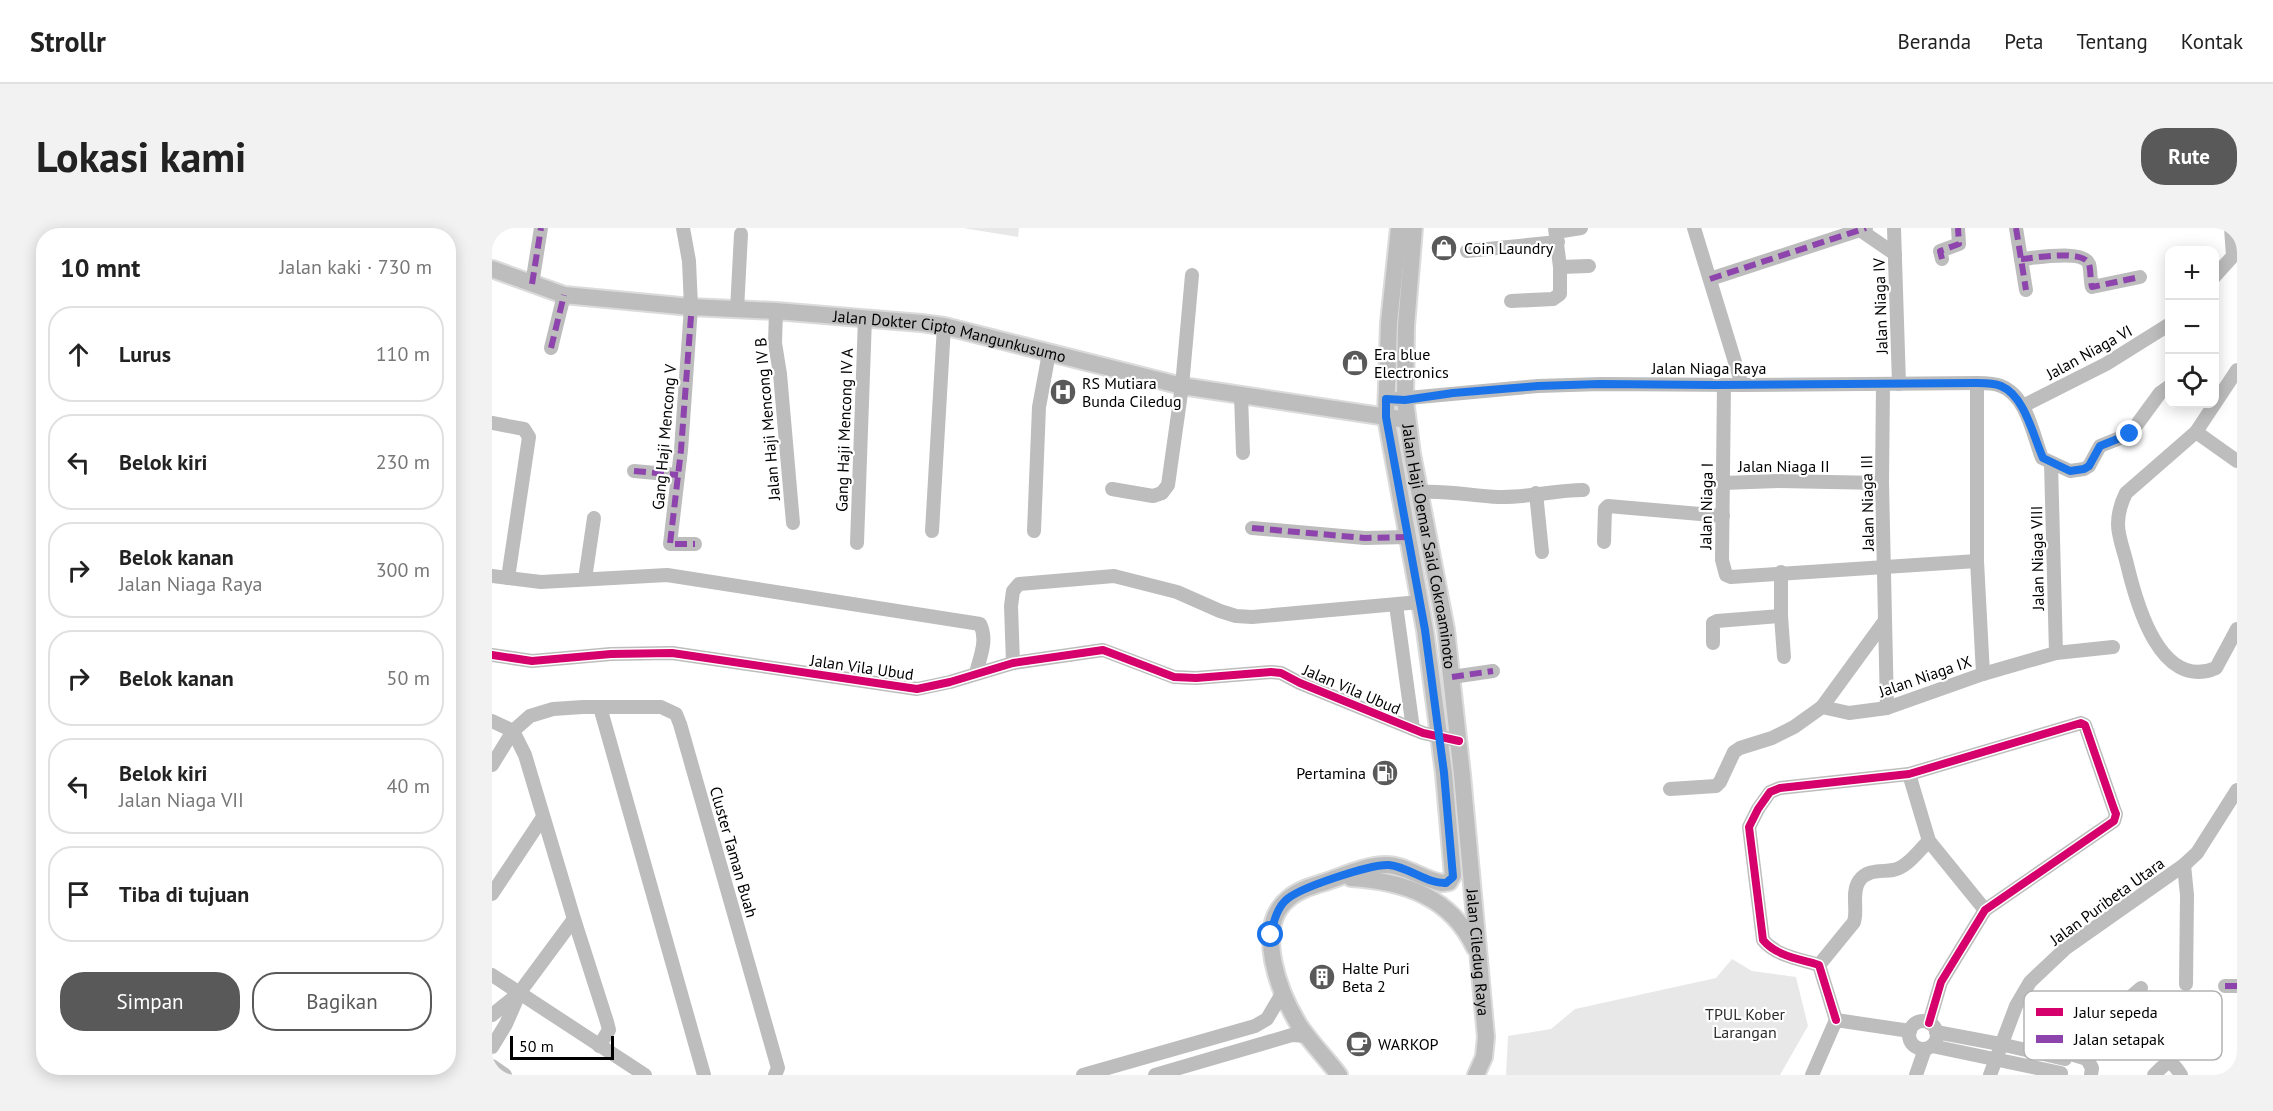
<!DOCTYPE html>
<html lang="id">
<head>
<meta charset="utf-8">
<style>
	body { margin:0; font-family:"PT Sans",sans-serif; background:#f2f2f2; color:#222 }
	.controls { position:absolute; right:18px; top:18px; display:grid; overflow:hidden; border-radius:12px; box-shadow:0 3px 15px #0003 }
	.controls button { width:54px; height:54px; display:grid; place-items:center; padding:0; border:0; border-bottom:2px solid #e0e0e0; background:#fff; color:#222; font:30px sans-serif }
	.scale { position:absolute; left:18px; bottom:15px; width:104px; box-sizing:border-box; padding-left:6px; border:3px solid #000; border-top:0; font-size:16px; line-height:21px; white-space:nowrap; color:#000; -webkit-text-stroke:4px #fff; paint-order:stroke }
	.stop { position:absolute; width:18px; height:18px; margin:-14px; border:4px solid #1a73e8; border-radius:50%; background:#fff }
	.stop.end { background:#1a73e8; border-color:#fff; box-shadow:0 2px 6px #0008 }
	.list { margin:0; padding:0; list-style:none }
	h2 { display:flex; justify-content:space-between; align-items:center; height:78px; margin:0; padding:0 24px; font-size:26px }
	h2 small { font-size:20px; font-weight:400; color:#767676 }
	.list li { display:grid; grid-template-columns:39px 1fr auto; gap:18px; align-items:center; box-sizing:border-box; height:96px; margin:0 12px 12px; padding:0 12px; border:2px solid #e0e0e0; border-radius:24px }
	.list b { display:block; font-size:22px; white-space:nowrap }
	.list p { margin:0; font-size:20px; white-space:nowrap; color:#767676 }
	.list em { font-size:20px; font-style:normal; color:#767676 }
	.actions { display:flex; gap:12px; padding:18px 24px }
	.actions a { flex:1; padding:14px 0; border:2px solid #595959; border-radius:24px; text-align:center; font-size:21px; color:#595959 }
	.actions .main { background:#595959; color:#fff }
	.icon { flex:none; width:33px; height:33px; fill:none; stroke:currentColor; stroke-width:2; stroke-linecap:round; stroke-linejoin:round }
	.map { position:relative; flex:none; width:1745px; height:847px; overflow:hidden; border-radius:24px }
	header { display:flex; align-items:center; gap:36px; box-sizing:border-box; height:84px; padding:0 30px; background:#fff; border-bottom:2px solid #e0e0e0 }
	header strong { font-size:28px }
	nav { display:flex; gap:33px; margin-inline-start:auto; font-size:21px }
	.intro { display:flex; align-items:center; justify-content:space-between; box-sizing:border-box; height:144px; padding:0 36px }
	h1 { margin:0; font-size:42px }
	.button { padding:15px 27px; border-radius:24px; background:#595959; color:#fff; font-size:21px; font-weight:700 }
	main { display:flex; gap:36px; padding:0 36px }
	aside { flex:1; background:#fff; border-radius:24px; box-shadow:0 3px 15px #0003 }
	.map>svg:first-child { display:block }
	.green { fill:#e8e8e8 }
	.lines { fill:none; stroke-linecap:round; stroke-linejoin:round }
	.major-casing { stroke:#dbdbdb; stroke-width:20 }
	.minor { stroke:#bdbdbd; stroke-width:14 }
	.major { stroke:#bdbdbd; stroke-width:16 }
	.quiet { stroke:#8e44ad; stroke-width:6; stroke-dasharray:12 6; stroke-linecap:butt }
	.cycleway-casing { stroke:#fff; stroke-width:11 }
	.cycleway { stroke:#d6006c; stroke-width:8 }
	.route { stroke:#1a73e8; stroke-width:8 }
	.labels { text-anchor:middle; stroke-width:4.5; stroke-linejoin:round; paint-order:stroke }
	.poi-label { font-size:16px; fill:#000; stroke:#fff; text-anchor:start }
	.street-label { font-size:16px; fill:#000; stroke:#fff }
	.park-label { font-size:16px; fill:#2d2d2d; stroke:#fff }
	.key { fill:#fff; stroke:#b2b2b2; stroke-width:1.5 }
	.key-label { font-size:16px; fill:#000 }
</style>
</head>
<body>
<header>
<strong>Strollr</strong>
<nav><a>Beranda</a><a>Peta</a><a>Tentang</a><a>Kontak</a></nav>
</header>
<div class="intro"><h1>Lokasi kami</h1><a class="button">Rute</a></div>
<main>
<aside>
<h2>10 mnt<small>Jalan kaki · 730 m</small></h2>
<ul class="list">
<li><svg class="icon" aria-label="ahead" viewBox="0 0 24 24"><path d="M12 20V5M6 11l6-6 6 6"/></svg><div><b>Lurus</b></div><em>110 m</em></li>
<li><svg class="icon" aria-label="left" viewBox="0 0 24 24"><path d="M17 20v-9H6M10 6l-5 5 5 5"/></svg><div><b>Belok kiri</b></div><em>230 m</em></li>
<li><svg class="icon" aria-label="right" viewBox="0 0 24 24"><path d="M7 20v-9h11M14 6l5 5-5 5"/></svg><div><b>Belok kanan</b><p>Jalan Niaga Raya</p></div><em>300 m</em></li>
<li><svg class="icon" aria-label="right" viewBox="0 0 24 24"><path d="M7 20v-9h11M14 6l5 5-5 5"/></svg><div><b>Belok kanan</b></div><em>50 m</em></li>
<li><svg class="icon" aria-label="left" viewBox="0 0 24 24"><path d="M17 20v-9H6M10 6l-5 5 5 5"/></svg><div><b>Belok kiri</b><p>Jalan Niaga VII</p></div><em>40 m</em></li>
<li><svg class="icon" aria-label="arrive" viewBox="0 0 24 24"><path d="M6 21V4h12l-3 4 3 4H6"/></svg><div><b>Tiba di tujuan</b></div></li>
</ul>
<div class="actions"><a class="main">Simpan</a><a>Bagikan</a></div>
</aside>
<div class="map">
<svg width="1745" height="847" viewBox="0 0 1745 847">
	<rect width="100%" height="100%" fill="#fff"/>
	<g class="green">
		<polygon points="471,0 527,0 526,9"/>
		<polygon points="1240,731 1260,743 1304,749 1316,798 1288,847 1014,847 1016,808 1059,801 1083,781 1224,750"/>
	</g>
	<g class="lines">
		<defs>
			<g id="major">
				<path id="s1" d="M922 0 914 98 913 172 920 226 954 402 970 547 994 809 992 829 984 847"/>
				<path id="s2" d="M0 41 72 67 199 79 284 83 429 95 452 98 690 158 915 192"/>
				<path d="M859 650C912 653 959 669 983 720"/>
				<path d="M847 847C834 830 819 815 807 797 788 766 761 700 796 671 806 662 820 658 833 654 851 648 874 637 894 637 914 637 931 652 950 655L957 654 961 647 952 545 933 402 894 189 897 95 907 0"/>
			</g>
		</defs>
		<use href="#major" class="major-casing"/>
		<g class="minor">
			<polyline points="191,0 197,33 199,79 189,222 178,316 203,316"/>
			<polyline points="1202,0 1250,157"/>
			<polyline points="1402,0 1407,156"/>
			<polyline points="1524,0 1534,62"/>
			<polyline points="1368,2 1403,26"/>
			<polyline points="1064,4 1089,0"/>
			<polyline points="975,23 1066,14"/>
			<polyline points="1450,31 1448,23 1467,16 1466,0"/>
			<path d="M1529 31C1543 30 1591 21 1597 36 1599 43 1598 52 1600 59L1648 49"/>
			<polyline points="1068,39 1097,38"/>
			<polyline points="1722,49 1741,28 1739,0"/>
			<polyline points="1218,51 1374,0"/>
			<polyline points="40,56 49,0"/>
			<polyline points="1019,73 1061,71 1068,66 1068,39 1063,0"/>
			<polyline points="245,82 249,6"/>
			<polyline points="284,83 283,115 288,146 301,295"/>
			<polyline points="59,120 72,67"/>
			<path d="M1745 142 1704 204 1634 265C1629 275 1626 284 1626 296 1626 309 1632 323 1635 336 1644 374 1668 464 1724 440L1745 401"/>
			<polyline points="1485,155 1485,333 1491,446"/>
			<polyline points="1391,156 1390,255 1395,480"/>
			<polyline points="1232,157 1230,332 1234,347 1239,349 1485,333"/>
			<polyline points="749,167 751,225"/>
			<path d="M905 171 1046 158 1109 156 1250 157 1485 155C1492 155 1502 155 1509 158 1535 168 1541 207 1550 230L1578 243 1592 241 1597 238 1608 218 1638 206 1668 165 1678 158"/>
			<polyline points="1531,178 1614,136 1678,96"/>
			<polyline points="0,195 32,201 37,209 16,350"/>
			<polyline points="1704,204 1745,233"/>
			<polyline points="1559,235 1564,425"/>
			<polyline points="142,243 186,247"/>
			<polyline points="1231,255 1286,253 1390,255"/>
			<polyline points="620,261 661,268 670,265 676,257 690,158 700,47"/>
			<path d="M928 264C955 262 980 268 1007 269 1035 270 1063 262 1091 262"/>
			<polyline points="1044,265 1050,324"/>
			<polyline points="760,300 873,310 916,309"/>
			<polyline points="440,303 452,98"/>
			<polyline points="542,303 547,179 557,125"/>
			<polyline points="1112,314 1113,281 1116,278 1231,288"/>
			<polyline points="365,315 373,90"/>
			<polyline points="1289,344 1289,388 1292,429"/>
			<path d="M0 348 49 354 175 347 488 396C496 412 488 429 484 445"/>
			<polyline points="93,351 102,290"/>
			<polyline points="904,377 921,501"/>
			<polyline points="1221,415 1221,395 1225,393 1289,388"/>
			<polyline points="0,427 40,433 119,426 180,425 425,461 458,454 521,435 611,422 682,449 704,450 779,444 789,445 808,455 931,505 967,513"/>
			<polyline points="521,435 519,378 521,363 527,356 622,348 685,364 728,383 744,388 760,389 928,374"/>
			<polyline points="960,449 1001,443"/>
			<polyline points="108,479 212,847"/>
			<polyline points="1330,479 1357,485 1395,480 1491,446 1564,425 1621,419"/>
			<polyline points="0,493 21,503 0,537"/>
			<polyline points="1417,546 1437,613 1493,682"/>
			<polyline points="1178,561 1224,558 1228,554 1242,524 1248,520 1280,510 1302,499 1330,479 1392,394"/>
			<polyline points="1692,637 1695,667 1694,756"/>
			<polyline points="0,666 51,589"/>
			<path d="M1327 737 1362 694C1366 681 1359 665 1367 653 1375 641 1389 644 1401 642 1415 640 1427 622 1437 613"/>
			<polyline points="0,747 153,847"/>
			<polyline points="1733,758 1745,758"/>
			<polyline points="0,787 26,766"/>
			<path d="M1344 792 1327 737C1308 731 1284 728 1271 712L1257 599 1266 581 1278 564 1288 560 1417 546 1589 495 1593 497 1622 581 1624 586 1622 593 1493 682 1449 754 1437 795"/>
			<circle cx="1431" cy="807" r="14"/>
			<polyline points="1444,804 1508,816 1573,831"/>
			<polyline points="107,818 117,802 115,794 82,691 33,527 21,503 38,488 61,481 91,479 169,479 184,486 188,496 286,840 283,847"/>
			<polyline points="1440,818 1569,845"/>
			<polyline points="0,819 14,796 28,764 82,691"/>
			<polyline points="1582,827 1595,831 1600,840 1599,847"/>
			<polyline points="1590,828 1596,808 1606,797 1649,760"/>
			<polyline points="0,838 13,847"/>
			<polyline points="591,847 763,798 775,791 791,764"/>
			<polyline points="663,847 800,807 815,808"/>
			<polyline points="1320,847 1344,792 1418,803"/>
			<polyline points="1424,847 1433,821"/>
			<polyline points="1498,847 1524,778 1538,754 1574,720 1692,637 1705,625 1745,562"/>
			<path d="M1662 847C1675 834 1678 829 1689 847"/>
		</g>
		<use href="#major" class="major"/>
		<g class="quiet">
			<polyline points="1524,0 1534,62"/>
			<polyline points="1450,31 1448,23 1467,16 1466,0"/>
			<path d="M1529 31C1543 30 1591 21 1597 36 1599 43 1598 52 1600 59L1648 49"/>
			<polyline points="1218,51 1374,0"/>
			<polyline points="40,56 49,0"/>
			<polyline points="199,88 189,222 178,316 203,316"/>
			<polyline points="59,120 72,67"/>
			<polyline points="142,243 186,247"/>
			<polyline points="760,300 873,310 916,309"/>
			<polyline points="960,449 1001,443"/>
			<polyline points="1733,758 1745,758"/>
		</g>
		<defs>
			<g id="cycleway">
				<polyline points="0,427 40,433 119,426 180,425 425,461 458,454 521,435 611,422 682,449 704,450 779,444 789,445 808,455 931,505 967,513"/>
				<path d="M1344 792 1327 737C1308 731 1284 728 1271 712L1257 599 1266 581 1278 564 1288 560 1417 546 1589 495 1593 497 1622 581 1624 586 1622 593 1493 682 1449 754 1437 795"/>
			</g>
		</defs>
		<use href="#cycleway" class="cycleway-casing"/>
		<use href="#cycleway" class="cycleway"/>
	</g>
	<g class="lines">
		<path class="route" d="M779 707C781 695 784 682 793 673 805 660 879 636 897 637 917 639 935 656 954 655L961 649 952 545 933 402 894 189V171L913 172 961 165 1046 158 1108 156 1223 157 1485 155C1492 155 1502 155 1509 158 1533 168 1541 208 1551 230L1578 243 1592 241 1597 238 1608 218 1638 206"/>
	</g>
	<defs>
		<symbol id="shop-disc" viewBox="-11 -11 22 22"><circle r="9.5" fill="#595959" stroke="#fff"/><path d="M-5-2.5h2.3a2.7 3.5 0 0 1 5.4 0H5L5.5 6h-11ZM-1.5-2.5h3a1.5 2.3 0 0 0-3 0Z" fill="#fff"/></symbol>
		<symbol id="hospital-disc" viewBox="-11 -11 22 22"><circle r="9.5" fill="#595959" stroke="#fff"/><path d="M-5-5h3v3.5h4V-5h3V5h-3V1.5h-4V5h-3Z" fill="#fff"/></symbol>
		<symbol id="fuel-disc" viewBox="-11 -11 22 22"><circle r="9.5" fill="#595959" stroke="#fff"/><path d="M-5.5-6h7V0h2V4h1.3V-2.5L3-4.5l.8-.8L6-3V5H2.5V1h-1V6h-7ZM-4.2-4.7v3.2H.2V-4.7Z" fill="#fff"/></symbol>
		<symbol id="building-disc" viewBox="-11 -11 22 22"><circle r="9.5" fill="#595959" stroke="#fff"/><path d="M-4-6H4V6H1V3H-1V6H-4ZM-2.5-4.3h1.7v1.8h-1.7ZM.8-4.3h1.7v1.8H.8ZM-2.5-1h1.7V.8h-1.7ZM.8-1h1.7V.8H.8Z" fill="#fff"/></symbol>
		<symbol id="cafe-disc" viewBox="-11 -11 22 22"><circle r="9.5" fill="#595959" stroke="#fff"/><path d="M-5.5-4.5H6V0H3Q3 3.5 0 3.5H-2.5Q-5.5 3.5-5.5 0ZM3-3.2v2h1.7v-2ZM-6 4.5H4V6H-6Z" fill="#fff"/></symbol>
	</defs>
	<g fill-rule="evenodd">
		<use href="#shop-disc" x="937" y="5" width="30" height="30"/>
		<use href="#shop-disc" x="848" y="120" width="30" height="30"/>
		<use href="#hospital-disc" x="556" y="149" width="30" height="30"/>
		<use href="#fuel-disc" x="878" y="530" width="30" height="30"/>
		<use href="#building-disc" x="815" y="734" width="30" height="30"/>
		<use href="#cafe-disc" x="852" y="801" width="30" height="30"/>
	</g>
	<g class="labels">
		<g class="poi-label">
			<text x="972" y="26">Coin Laundry</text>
			<text x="882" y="132">Era blue<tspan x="882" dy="18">Electronics</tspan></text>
			<text x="590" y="161">RS Mutiara<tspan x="590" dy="18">Bunda Ciledug</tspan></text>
			<text x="874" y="551" text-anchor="end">Pertamina</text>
			<text x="850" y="746">Halte Puri<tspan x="850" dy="18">Beta 2</tspan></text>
			<text x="886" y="822">WARKOP</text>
		</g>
		<g class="street-label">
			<text transform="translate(1388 78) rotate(-92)" y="6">Jalan Niaga IV</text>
			<text dy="6" stroke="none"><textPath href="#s2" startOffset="465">Jalan Dokter Cipto Mangunkusumo</textPath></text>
			<text transform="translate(1597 124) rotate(-29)" y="6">Jalan Niaga VI</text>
			<text x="1217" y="146">Jalan Niaga Raya</text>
			<text transform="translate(275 191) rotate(-95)" y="6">Jalan Haji Mencong IV B</text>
			<text transform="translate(352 202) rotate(-88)" y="6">Gang Haji Mencong IV A</text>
			<text transform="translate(172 209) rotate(-85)" y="6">Gang Haji Mencong V</text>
			<text x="1292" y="244">Jalan Niaga II</text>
			<text transform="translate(1375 275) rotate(-91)" y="6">Jalan Niaga III</text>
			<text transform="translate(1214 278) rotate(-89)" y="6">Jalan Niaga I</text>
			<text dy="6" stroke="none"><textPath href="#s1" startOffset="321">Jalan Haji Oemar Said Cokroaminoto</textPath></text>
			<text transform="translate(1545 330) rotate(-91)" y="6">Jalan Niaga VIII</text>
			<text transform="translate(370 439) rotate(8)" y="6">Jalan Vila Ubud</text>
			<text transform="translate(1433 448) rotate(-19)" y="6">Jalan Niaga IX</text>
			<text transform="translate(860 461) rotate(23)" y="6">Jalan Vila Ubud</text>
			<text transform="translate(242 624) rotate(74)" y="6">Cluster Taman Buah</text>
			<text transform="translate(1615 673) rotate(-36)" y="6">Jalan Puribeta Utara</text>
			<text dy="6" stroke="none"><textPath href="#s1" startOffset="730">Jalan Ciledug Raya</textPath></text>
		</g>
		<g class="park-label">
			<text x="1253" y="792">TPUL Kober<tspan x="1253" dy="18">Larangan</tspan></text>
		</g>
	</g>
	<rect x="1532" y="763" width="198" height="69" rx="9" class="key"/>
	<rect x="1544" y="780" width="27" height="8" fill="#d6006c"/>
	<rect x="1544" y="807" width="27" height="8" fill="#8e44ad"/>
	<g class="key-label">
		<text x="1582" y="790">Jalur sepeda</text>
		<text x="1582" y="817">Jalan setapak</text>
	</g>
</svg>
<div class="controls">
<button>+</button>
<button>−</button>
<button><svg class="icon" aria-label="locate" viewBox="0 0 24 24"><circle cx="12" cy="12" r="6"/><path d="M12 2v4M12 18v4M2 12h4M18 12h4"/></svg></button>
</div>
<div class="scale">50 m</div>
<div class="stop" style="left:779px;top:707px"></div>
<div class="stop end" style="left:1638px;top:206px"></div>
</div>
</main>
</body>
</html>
